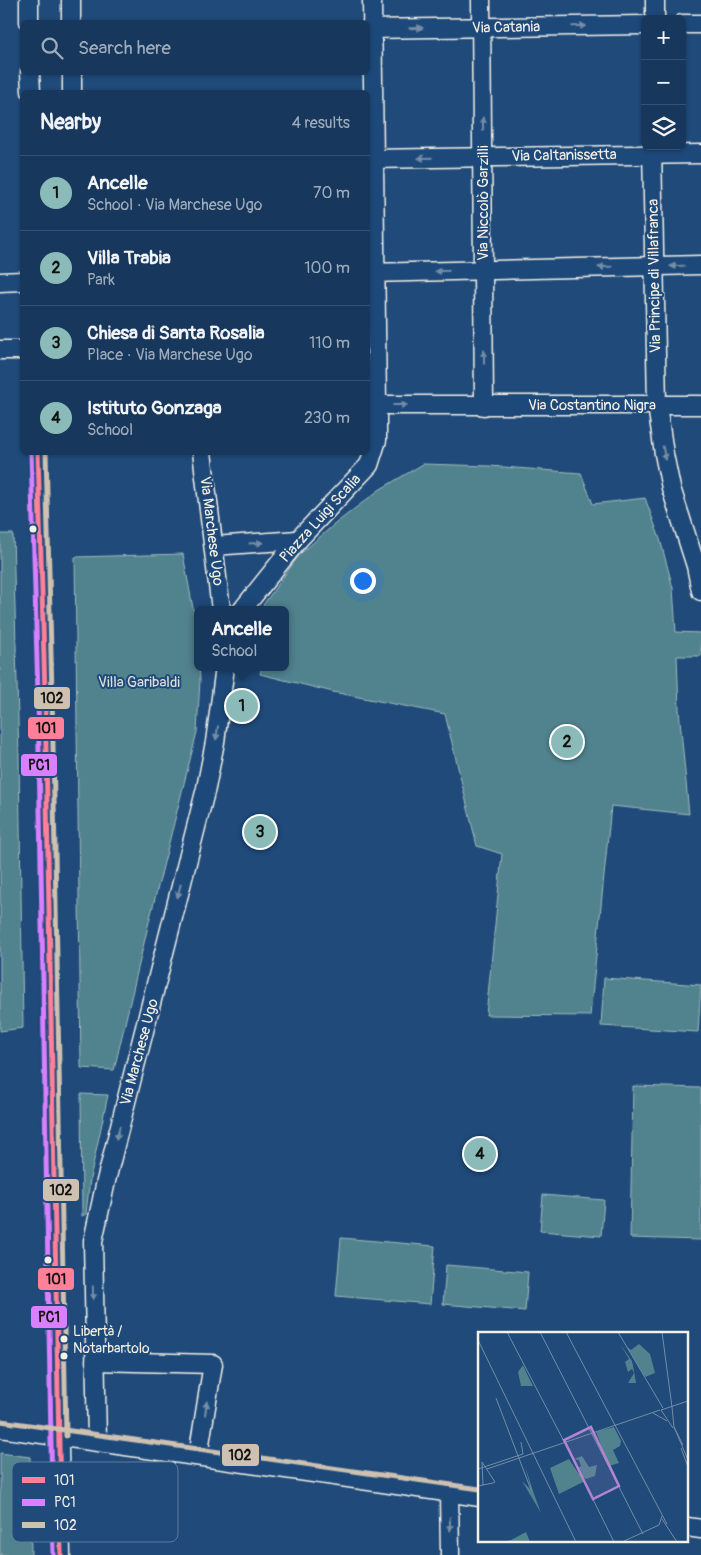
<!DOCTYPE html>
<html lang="en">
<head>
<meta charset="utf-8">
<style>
	body { margin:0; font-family:Pangolin,sans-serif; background:#203f62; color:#f1f3f6 }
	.controls { position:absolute; right:15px; top:15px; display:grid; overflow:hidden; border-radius:8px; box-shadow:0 1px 4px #0004 }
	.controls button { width:45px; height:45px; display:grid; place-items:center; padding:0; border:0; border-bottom:1px solid #365272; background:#17385c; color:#f1f3f6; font:25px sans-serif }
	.you { position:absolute; left:362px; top:580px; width:18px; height:18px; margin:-12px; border:4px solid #fff; border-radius:50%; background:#1a73e8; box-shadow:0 0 0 8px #1a73e833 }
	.badge { display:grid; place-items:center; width:32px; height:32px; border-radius:50%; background:#8bbbb9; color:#111; font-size:16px; font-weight:700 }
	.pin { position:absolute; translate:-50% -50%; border:2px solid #fff; box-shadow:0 1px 5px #0006 }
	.popup { position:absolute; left:194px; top:606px; width:95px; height:65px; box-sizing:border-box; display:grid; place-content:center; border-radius:8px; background:#17385c; filter:drop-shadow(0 1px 4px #0005); font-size:16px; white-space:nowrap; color:#9eacbb }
	.popup b { font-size:19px; color:#f1f3f6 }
	.popup::after { content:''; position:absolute; left:50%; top:100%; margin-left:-10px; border:10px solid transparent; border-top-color:#17385c }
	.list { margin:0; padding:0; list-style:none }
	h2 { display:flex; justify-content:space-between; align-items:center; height:65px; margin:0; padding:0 20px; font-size:21px }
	h2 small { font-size:16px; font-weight:400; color:#9eacbb }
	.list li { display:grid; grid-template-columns:32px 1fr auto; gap:15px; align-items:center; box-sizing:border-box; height:75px; padding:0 20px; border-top:1px solid #365272 }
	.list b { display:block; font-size:19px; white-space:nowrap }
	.list p { margin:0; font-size:16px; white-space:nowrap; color:#9eacbb }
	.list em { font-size:16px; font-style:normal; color:#9eacbb }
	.icon { flex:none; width:28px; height:28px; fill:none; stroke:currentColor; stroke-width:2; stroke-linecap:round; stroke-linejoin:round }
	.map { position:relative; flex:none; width:701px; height:1555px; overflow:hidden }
	.search { position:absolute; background:#17385c; box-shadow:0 1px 4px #0004; left:20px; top:20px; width:350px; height:55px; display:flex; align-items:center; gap:12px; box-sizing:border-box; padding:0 18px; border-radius:8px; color:#9eacbb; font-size:19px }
	.panel { position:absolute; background:#17385c; box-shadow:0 1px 4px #0004; left:20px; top:90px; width:350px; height:365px; border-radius:8px }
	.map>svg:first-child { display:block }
	.green { fill:#51838f; stroke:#a2babc }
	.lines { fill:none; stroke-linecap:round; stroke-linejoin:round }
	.minor-casing { stroke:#f4f1e8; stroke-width:21 }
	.minor { stroke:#1f4a7a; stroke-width:18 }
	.bus-1-casing { stroke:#1f4a7a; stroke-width:9 }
	.bus-2-casing { stroke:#1f4a7a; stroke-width:9 }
	.bus-3-casing { stroke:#1f4a7a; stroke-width:9 }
	.bus-1 { stroke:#ff8098; stroke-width:5 }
	.bus-2 { stroke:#d880ff; stroke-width:5 }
	.bus-3 { stroke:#cec1b1; stroke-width:5 }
	.oneway { fill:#748da6 }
	.bus-dot { fill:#f4f1e8; stroke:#1f4a7a; stroke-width:2 }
	.labels { text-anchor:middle; stroke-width:4; stroke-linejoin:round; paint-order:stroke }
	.bus-label { font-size:14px; fill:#f4f1e8; stroke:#1f4a7a; text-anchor:start }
	.street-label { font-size:15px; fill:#f4f1e8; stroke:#1f4a7a }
	.park-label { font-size:15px; fill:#dce0db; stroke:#1f4a7a }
	.inset-road { fill:none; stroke:#748da6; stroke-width:1 }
	.view { fill:#b185d1; fill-opacity:0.15; stroke:#b185d1; stroke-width:2.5 }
	.inset-edge { fill:none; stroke:#f4f1e8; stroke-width:2.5 }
	.key { fill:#1f4a7a; stroke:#5f7c9b; stroke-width:1 }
	.key-label { font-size:14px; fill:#f4f1e8 }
	.line-badge { stroke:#1f4a7a; stroke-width:2 }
	.pale-badge-label { font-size:14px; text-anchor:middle; font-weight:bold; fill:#111 }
</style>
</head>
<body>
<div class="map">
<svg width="701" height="1555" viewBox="0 0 701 1555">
	<rect width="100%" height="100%" fill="#1f4a7a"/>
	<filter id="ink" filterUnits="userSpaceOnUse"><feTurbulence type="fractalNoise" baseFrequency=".02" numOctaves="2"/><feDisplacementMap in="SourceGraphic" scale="10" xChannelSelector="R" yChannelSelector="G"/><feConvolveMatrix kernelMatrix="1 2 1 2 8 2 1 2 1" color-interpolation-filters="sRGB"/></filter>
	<g filter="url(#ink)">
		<g class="green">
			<polygon points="423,464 490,466 581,473 593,504 645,498 660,539 673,588 676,632 701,633 701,656 677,656 679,709 689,814 611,806 590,1016 486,1015 502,854 477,846 445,714 333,692 260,674 262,667 286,667 286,610 267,610 263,605 300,554 336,523 379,490"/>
			<polygon points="0,534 13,534 19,757 23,1028 0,1031"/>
			<polygon points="183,554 197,630 200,680 197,732 149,922 114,1070 81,1068 75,557"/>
			<polygon points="604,978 701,985 698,1032 601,1026"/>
			<polygon points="633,1086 701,1088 701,1240 630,1238"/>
			<polygon points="81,1094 108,1095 90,1179 86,1214 82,1216"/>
			<polygon points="543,1195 604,1200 601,1236 540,1231"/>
			<polygon points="341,1238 435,1246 430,1304 336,1296"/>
			<polygon points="446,1265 528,1272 525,1311 443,1304"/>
			<polygon points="0,1453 30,1457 31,1555 0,1555"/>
		</g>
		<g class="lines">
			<defs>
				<g id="minor">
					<polyline points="29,0 29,22"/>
					<polyline points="71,0 71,22"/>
					<polyline points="372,0 377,405"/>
					<polyline points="481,0 484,406"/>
					<polyline points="655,19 655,0"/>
					<polyline points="682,24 701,24"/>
					<polyline points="368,29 645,25"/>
					<polyline points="30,72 31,92"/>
					<polyline points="72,72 72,92"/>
					<polyline points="652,146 657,405 664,454 671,488 696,566 701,591"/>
					<polyline points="368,159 701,154"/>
					<polyline points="368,273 701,265"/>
					<polyline points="0,282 22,281"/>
					<polyline points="0,350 22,350"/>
					<polyline points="38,452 45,694 61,1555"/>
					<polyline points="202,452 221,610"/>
					<polyline points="214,546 298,540"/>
					<polyline points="242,610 298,540 369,465 377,440 377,405 701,405"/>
					<polyline points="95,1361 213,1364 198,1456"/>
					<polyline points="0,1428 480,1497"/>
					<polyline points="97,1441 93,1241 106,1181 129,1090 206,788 215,742 225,667"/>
					<polyline points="449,1493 450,1555"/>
					<polyline points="687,1527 701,1529"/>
				</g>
			</defs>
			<use href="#minor" class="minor-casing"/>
			<use href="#minor" class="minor"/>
			<defs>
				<polyline id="bus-1" points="38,452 45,694 61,1555"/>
				<polyline id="bus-2" points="31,452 38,694 53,1555"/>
				<g id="bus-3">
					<polyline points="46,452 52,694 66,1436"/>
					<polyline points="1,1421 480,1489"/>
				</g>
			</defs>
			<use href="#bus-1" class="bus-1-casing"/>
			<use href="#bus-2" class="bus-2-casing"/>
			<use href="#bus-3" class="bus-3-casing"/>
			<use href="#bus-1" class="bus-1"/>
			<use href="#bus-2" class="bus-2"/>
			<use href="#bus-3" class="bus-3"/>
		</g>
		<defs><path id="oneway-solid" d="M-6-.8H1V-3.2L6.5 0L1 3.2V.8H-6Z" transform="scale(1.25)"/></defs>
		<g class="oneway">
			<use href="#oneway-solid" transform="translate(579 26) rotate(-1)"/>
			<use href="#oneway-solid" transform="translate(416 28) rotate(-1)"/>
			<use href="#oneway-solid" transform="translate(483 124) rotate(-91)"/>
			<use href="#oneway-solid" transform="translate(425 158) rotate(179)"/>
			<use href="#oneway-solid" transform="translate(677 266) rotate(179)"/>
			<use href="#oneway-solid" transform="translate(605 267) rotate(179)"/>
			<use href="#oneway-solid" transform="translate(442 271) rotate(179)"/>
			<use href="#oneway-solid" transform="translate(484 357) rotate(-90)"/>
			<use href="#oneway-solid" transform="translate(400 405)"/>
			<use href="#oneway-solid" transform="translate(664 453) rotate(79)"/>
			<use href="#oneway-solid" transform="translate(256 543) rotate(-4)"/>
			<use href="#oneway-solid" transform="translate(217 733) rotate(98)"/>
			<use href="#oneway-solid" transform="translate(179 891) rotate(104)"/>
			<use href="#oneway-solid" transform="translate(118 1133) rotate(104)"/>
			<use href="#oneway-solid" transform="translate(93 1293) rotate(89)"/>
			<use href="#oneway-solid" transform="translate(206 1408) rotate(-82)"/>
			<use href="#oneway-solid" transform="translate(450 1524) rotate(89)"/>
		</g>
	</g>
	<g class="bus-dot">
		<circle cx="33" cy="529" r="4.5"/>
		<circle cx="48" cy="1260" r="4.5"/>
		<circle cx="64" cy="1339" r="4.5"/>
		<circle cx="64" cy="1356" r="4.5"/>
	</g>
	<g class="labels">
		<g class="bus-label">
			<text x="73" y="1336">Libertà /<tspan x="73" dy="17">Notarbartolo</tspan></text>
		</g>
		<g class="street-label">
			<text transform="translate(506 27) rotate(-1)" y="5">Via Catania</text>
			<text transform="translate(564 155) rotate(-1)" y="5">Via Caltanissetta</text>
			<text transform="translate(483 203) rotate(-90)" y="5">Via Niccolò Garzilli</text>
			<text transform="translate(654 276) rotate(-91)" y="5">Via Principe di Villafranca</text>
			<text x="592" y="410">Via Costantino Nigra</text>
			<text transform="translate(320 518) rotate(-48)" y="5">Piazza Luigi Scalia</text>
			<text transform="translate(212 531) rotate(83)" y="5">Via Marchese Ugo</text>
			<text transform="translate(139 1052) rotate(-75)" y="5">Via Marchese Ugo</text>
		</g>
		<g class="park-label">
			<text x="139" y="687">Villa Garibaldi</text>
		</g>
	</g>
	<g transform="translate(478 1332)">
		<rect width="210" height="210" fill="#1f4a7a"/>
		<path d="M142 12 154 29 156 39 158 51H150L156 41 154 37 150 40 147 30 151 27ZM161 12 172 22 177 41 167 45 149 15 153 18ZM45 33 49 42 55 54H43L40 40ZM136 95 143 109 142 114 135 118 141 131 131 134 118 100ZM104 124 111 135 119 133 117 144 108 147 102 143 107 149 81 162 72 136 91 127 101 142 100 136 103 134 101 128 96 127ZM47 134 55 159 63 181 44 149 53 158ZM48 200 52 210H24L33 208Z" fill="#51838f"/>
		<path class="inset-road" d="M29 0 103 142M62 0 165 202M88 0 189 192M140 0 185 76M184 0 194 75M0 8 98 210M18 66 53 158M194 75 196 95 210 128M175 81 189 89M196 95 205 113M195 96 183 78 210 69M203 116 210 135M0 137 45 122 43 110M9 137 182 78M103 143 136 210M0 154 15 151 17 150 4 130 5 153M184 187 199 210M144 210 181 193 184 184"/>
		<path class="view" d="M113 95 141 154 115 167 86 108Z"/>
		<rect width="210" height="210" class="inset-edge"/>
	</g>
	<rect x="12" y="1462" width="166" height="80" rx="8" class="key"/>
	<rect x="22" y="1477" width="23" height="6" fill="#ff8098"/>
	<rect x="22" y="1499" width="23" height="7" fill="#d880ff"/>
	<rect x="22" y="1522" width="23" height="6" fill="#cec1b1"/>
	<g class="key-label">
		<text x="54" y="1485">101</text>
		<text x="54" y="1507">PC1</text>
		<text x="54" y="1530">102</text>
	</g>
	<g class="line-badge">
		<rect x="33" y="686" width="38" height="24" rx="5" fill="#cec1b1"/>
		<rect x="27" y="716" width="38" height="24" rx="5" fill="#ff8098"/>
		<rect x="20" y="753" width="38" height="24" rx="5" fill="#d880ff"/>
		<rect x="42" y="1178" width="38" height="24" rx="5" fill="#cec1b1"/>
		<rect x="37" y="1267" width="38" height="24" rx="5" fill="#ff8098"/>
		<rect x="30" y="1305" width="38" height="24" rx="5" fill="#d880ff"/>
		<rect x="221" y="1443" width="39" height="24" rx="5" fill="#cec1b1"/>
	</g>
	<g class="pale-badge-label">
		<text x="52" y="703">102</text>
		<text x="46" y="733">101</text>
		<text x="39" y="770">PC1</text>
		<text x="61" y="1195">102</text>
		<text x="56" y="1284">101</text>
		<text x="49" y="1322">PC1</text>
		<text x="240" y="1460">102</text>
	</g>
</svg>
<div class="controls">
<button>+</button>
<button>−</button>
<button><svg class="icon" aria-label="layers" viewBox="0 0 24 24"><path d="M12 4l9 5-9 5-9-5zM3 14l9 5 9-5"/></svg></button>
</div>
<div class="you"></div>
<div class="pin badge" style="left:242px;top:706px">1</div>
<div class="popup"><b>Ancelle</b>School</div>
<div class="pin badge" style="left:567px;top:742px">2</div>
<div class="pin badge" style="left:260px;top:832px">3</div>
<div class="pin badge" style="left:480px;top:1154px">4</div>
<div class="search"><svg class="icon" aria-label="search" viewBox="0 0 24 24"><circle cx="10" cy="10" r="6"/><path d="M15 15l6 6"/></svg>Search here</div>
<section class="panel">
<h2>Nearby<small>4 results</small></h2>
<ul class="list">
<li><span class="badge">1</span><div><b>Ancelle</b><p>School · Via Marchese Ugo</p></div><em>70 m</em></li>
<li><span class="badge">2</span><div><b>Villa Trabia</b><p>Park</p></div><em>100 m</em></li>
<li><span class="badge">3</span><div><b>Chiesa di Santa Rosalia</b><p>Place · Via Marchese Ugo</p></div><em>110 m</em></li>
<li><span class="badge">4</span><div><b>Istituto Gonzaga</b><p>School</p></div><em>230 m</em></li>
</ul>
</section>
</div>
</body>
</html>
